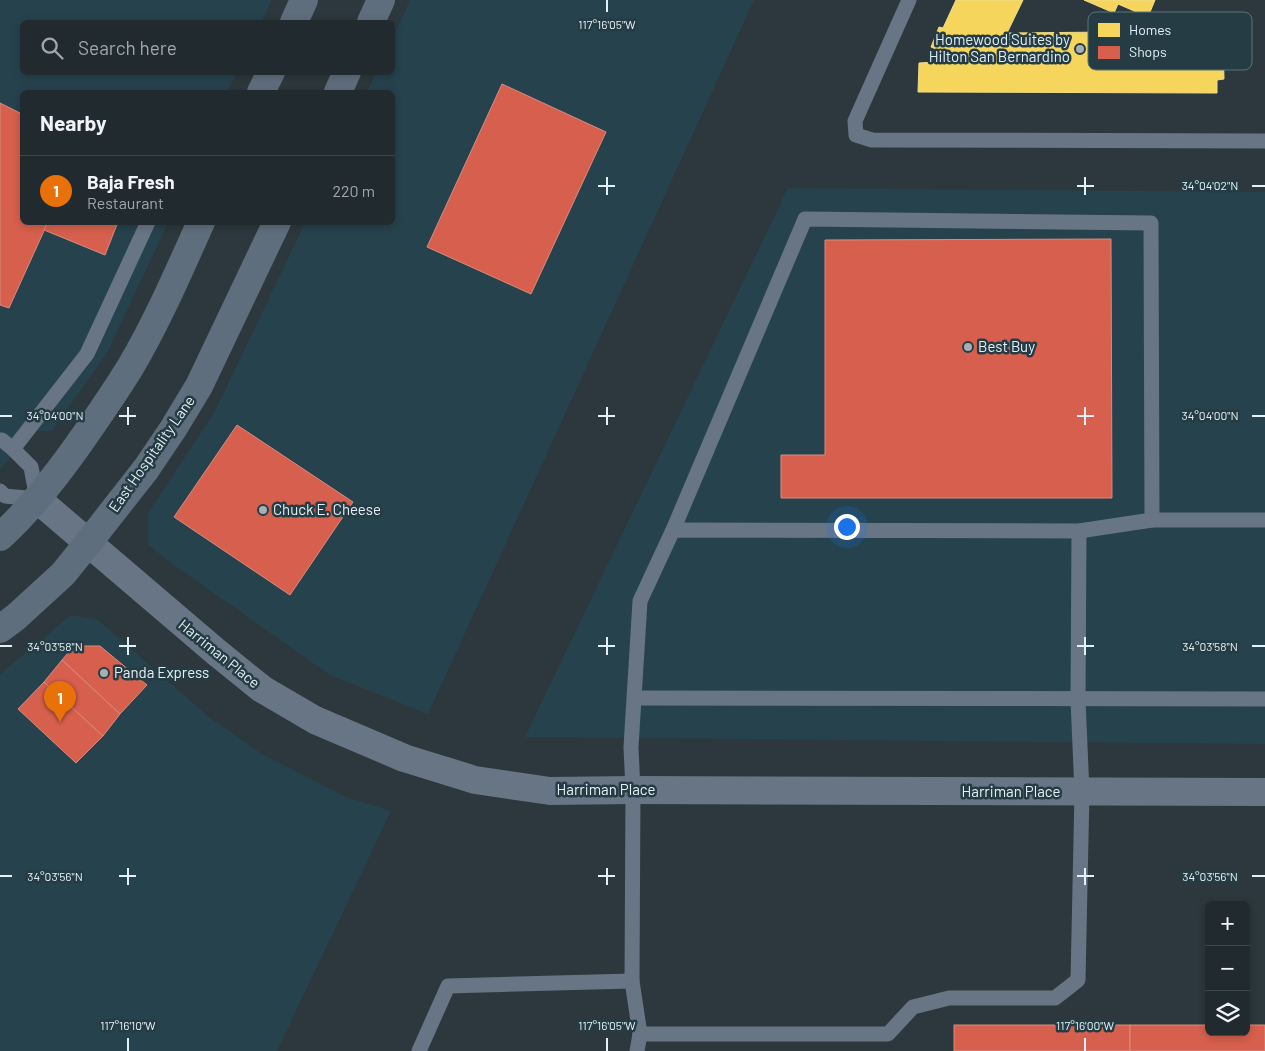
<!DOCTYPE html>
<html lang="en">
<head>
<meta charset="utf-8">
<style>
	body { margin:0; font-family:Barlow,sans-serif; background:#2d363a; color:#f1f3f6 }
	.controls { position:absolute; right:15px; bottom:15px; display:grid; overflow:hidden; border-radius:8px; box-shadow:0 2px 8px #0003 }
	.controls button { width:45px; height:45px; display:grid; place-items:center; padding:0; border:0; border-bottom:1px solid #3e464a; background:#212a2e; color:#f1f3f6; font:25px sans-serif }
	.you { position:absolute; left:846px; top:526px; width:18px; height:18px; margin:-12px; border:4px solid #fff; border-radius:50%; background:#1a73e8; box-shadow:0 0 0 8px #1a73e833 }
	.badge { display:grid; place-items:center; width:32px; height:32px; border-radius:50%; background:#ea580c; color:#fff; font-size:16px; font-weight:700 }
	.pin { position:absolute; translate:-50% -41px; filter:drop-shadow(0 1px 2px #0008) }
	.pin::after { content:''; position:absolute; top:26px; width:18px; height:15px; background:inherit; clip-path:polygon(0 0,100% 0,50% 100%) }
	.list { margin:0; padding:0; list-style:none }
	h2 { display:flex; justify-content:space-between; align-items:center; height:65px; margin:0; padding:0 20px; font-size:21px }
	h2 small { font-size:16px; font-weight:400; color:#a2a7aa }
	.list li { display:grid; grid-template-columns:32px 1fr auto; gap:15px; align-items:center; box-sizing:border-box; height:70px; padding:0 20px; border-top:1px solid #3e464a }
	.list b { display:block; font-size:19px; white-space:nowrap }
	.list p { margin:0; font-size:16px; white-space:nowrap; color:#a2a7aa }
	.list em { font-size:16px; font-style:normal; color:#a2a7aa }
	.icon { flex:none; width:28px; height:28px; fill:none; stroke:currentColor; stroke-width:2; stroke-linecap:round; stroke-linejoin:round }
	.map { position:relative; flex:none; width:1265px; height:1051px; overflow:hidden }
	.search { position:absolute; background:#212a2e; box-shadow:0 2px 8px #0003; left:20px; top:20px; width:375px; height:55px; display:flex; align-items:center; gap:12px; box-sizing:border-box; padding:0 18px; border-radius:8px; color:#a2a7aa; font-size:19px }
	.panel { position:absolute; background:#212a2e; box-shadow:0 2px 8px #0003; left:20px; top:90px; width:375px; height:135px; border-radius:8px }
	.map>svg:first-child { display:block }
	.built { fill:#26424d }
	.homes { fill:#f6d55c; stroke:#f0dd8a }
	.shops { fill:#d6604d; stroke:#da8b7f }
	.lines { fill:none; stroke-linecap:round; stroke-linejoin:round }
	.service { stroke:#687584; stroke-width:15 }
	.tertiary { stroke:#687584; stroke-width:28 }
	.secondary { stroke:#5f6e7d; stroke-width:28 }
	.ticks { fill:none; stroke:#e3f0f5; stroke-width:2 }
	.poi-dot { fill:#a3b0b5; stroke:#253c44; stroke-width:2 }
	.labels { text-anchor:middle; stroke-width:5; stroke-linejoin:round; paint-order:stroke }
	.poi-label { font-size:15px; fill:#e3f0f5; stroke:#253c44; text-anchor:start }
	.street-label { font-size:15px; fill:#e3f0f5; stroke:#253c44 }
	.key { fill:#253c44; stroke:#5e7279; stroke-width:1 }
	.key-label { font-size:14px; fill:#e3f0f5 }
	.ticks-label { font-size:12px; text-anchor:middle; fill:#e3f0f5; stroke:#253c44; stroke-width:5; stroke-linejoin:round; paint-order:stroke }
</style>
</head>
<body>
<div class="map">
<svg width="1265" height="1051" viewBox="0 0 1265 1051">
	<rect width="100%" height="100%" fill="#2c383d"/>
	<g class="built">
		<polygon points="0,0 272,0 261,22 22,22 22,72 237,73 227,92 22,92 22,222 168,223 107,353 52,431 37,431 0,469"/>
		<polygon points="410,0 754,0 428,714 330,675 171,563 148,545 148,513 214,413 305,223 392,222 392,92 367,92 376,73 392,72 393,38"/>
		<polygon points="788,188 1265,192 1265,744 525,737"/>
		<polygon points="71,615 98,620 209,717 262,754 346,797 391,811 277,1051 0,1051 0,674"/>
	</g>
	<g class="homes">
		<polygon points="956,0 1023,0 1007,33 1216,31 1217,45 1223,45 1224,79 1217,80 1217,93 918,92 919,63 935,62 941,51 931,47 939,27 943,28"/>
		<polygon points="1084,0 1155,0 1148,17 1118,4 1114,13"/>
	</g>
	<g class="shops">
		<polygon points="502,84 606,132 531,294 427,247"/>
		<polygon points="0,103 22,114 22,222 48,222 9,308 0,305"/>
		<polygon points="48,222 118,222 105,255 44,230"/>
		<polygon points="1111,239 1112,498 781,498 781,455 825,455 825,240"/>
		<polygon points="237,425 353,502 290,595 174,517"/>
		<polygon points="74,646 100,646 147,685 120,714 62,660"/>
		<polygon points="62,660 120,714 103,736 44,682"/>
		<polygon points="44,682 103,736 76,763 18,709"/>
		<rect x="954" y="1025" width="176" height="26"/>
		<polygon points="1130,1025 1209,1025 1209,1032 1246,1032 1246,1025 1265,1025 1265,1051 1130,1051"/>
	</g>
	<g class="lines">
		<g class="service">
			<polyline points="909,0 855,121 856,135 872,140 1265,141"/>
			<polyline points="0,440 2,440 13,449 31,467 37,499 5,496 0,491"/>
			<polyline points="13,449 87,354 148,222"/>
			<polygon points="673,530 1079,531 1078,700 1082,792 1078,980 1055,998 949,998 913,1007 888,1034 640,1034 632,981 633,790 631,747 640,601"/>
			<polyline points="673,530 805,219 1151,223 1152,520"/>
			<polyline points="1079,531 1152,520 1265,520"/>
			<polyline points="635,698 1265,699"/>
			<polyline points="419,1051 448,986 632,981"/>
			<polyline points="637,1051 640,1034"/>
		</g>
		<polyline class="tertiary" points="37,499 215,651 262,689 315,720 404,758 475,780 550,791 633,790 1265,792"/>
		<g class="secondary">
			<polyline points="294,22 304,0"/>
			<polyline points="371,22 381,0"/>
			<polyline points="261,92 271,72"/>
			<polyline points="338,92 347,72"/>
			<path d="M0 537C29 511 53 480 76 448 95 421 114 394 131 366 158 320 179 271 201 222"/>
			<polyline points="0,629 16,617 63,574 88,543 146,469 173,429 199,386 277,222"/>
		</g>
	</g>
	<path class="ticks" d="M607 0V12M607 177V195M1085 177V195M598 186H615M1077 186H1094M1252 186H1265M128 407V425M607 407V425M1085 407V425M0 416H12M119 416H136M598 416H615M1077 416H1094M1252 416H1265M128 637V655M607 637V655M1085 637V655M0 646H12M119 646H136M598 646H615M1077 646H1094M1252 646H1265M128 868V885M607 868V885M1085 868V885M0 876H12M119 876H136M598 876H615M1077 876H1094M1252 876H1265M128 1038V1051M607 1038V1051M1085 1038V1051"/>
	<g class="poi-dot">
		<circle cx="1080" cy="49" r="5"/>
		<circle cx="968" cy="347" r="5"/>
		<circle cx="263" cy="510" r="5"/>
		<circle cx="104" cy="673" r="5"/>
	</g>
	<g class="labels">
		<g class="poi-label">
			<text x="1070" y="45" text-anchor="end">Homewood Suites by<tspan x="1070" dy="17">Hilton San Bernardino</tspan></text>
			<text x="978" y="352">Best Buy</text>
			<text x="273" y="515">Chuck E. Cheese</text>
			<text x="114" y="678">Panda Express</text>
		</g>
		<g class="street-label">
			<text transform="translate(152 454) rotate(-55)" y="5">East Hospitality Lane</text>
			<text transform="translate(219 654) rotate(39)" y="5">Harriman Place</text>
			<text x="606" y="795">Harriman Place</text>
			<text x="1011" y="797">Harriman Place</text>
		</g>
	</g>
	<rect x="1088" y="12" width="164" height="58" rx="8" class="key"/>
	<rect x="1098" y="23" width="22" height="14" fill="#f6d55c"/>
	<rect x="1098" y="46" width="22" height="13" fill="#d6604d"/>
	<g class="key-label">
		<text x="1129" y="35">Homes</text>
		<text x="1129" y="57">Shops</text>
	</g>
	<g class="ticks-label">
		<text x="607" y="29">117°16'05"W</text>
		<text x="1210" y="190">34°04'02"N</text>
		<text x="55" y="420">34°04'00"N</text>
		<text x="1210" y="420">34°04'00"N</text>
		<text x="55" y="651">34°03'58"N</text>
		<text x="1210" y="651">34°03'58"N</text>
		<text x="55" y="881">34°03'56"N</text>
		<text x="1210" y="881">34°03'56"N</text>
		<text x="128" y="1030">117°16'10"W</text>
		<text x="607" y="1030">117°16'05"W</text>
		<text x="1085" y="1030">117°16'00"W</text>
	</g>
</svg>
<div class="controls">
<button>+</button>
<button>−</button>
<button><svg class="icon" aria-label="layers" viewBox="0 0 24 24"><path d="M12 4l9 5-9 5-9-5zM3 14l9 5 9-5"/></svg></button>
</div>
<div class="you"></div>
<div class="pin badge" style="left:60px;top:722px;background:#e8710a">1</div>
<div class="search"><svg class="icon" aria-label="search" viewBox="0 0 24 24"><circle cx="10" cy="10" r="6"/><path d="M15 15l6 6"/></svg>Search here</div>
<section class="panel">
<h2>Nearby<small></small></h2>
<ul class="list">
<li><span class="badge" style="background:#e8710a">1</span><div><b>Baja Fresh</b><p>Restaurant</p></div><em>220 m</em></li>
</ul>
</section>
</div>
</body>
</html>
